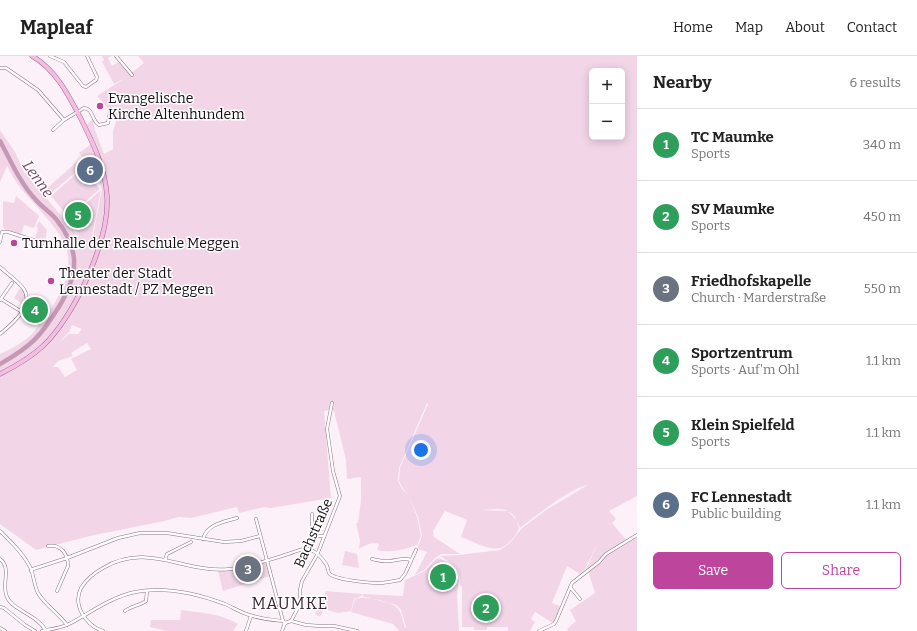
<!DOCTYPE html>
<html lang="en">
<head>
<meta charset="utf-8">
<style>
	body { margin:0; font-family:Bitter,serif; background:#f6f6f6; color:#222 }
	.controls { position:absolute; right:12px; top:12px; display:grid; overflow:hidden; border-radius:6px; box-shadow:0 2px 10px #0003 }
	.controls button { width:36px; height:36px; display:grid; place-items:center; padding:0; border:0; border-bottom:1px solid #e0e0e0; background:#fff; color:#222; font:20px sans-serif }
	.you { position:absolute; left:421px; top:394px; width:14px; height:14px; margin:-10px; border:3px solid #fff; border-radius:50%; background:#1a73e8; box-shadow:0 0 0 6px #1a73e833 }
	.badge { display:grid; place-items:center; width:26px; height:26px; border-radius:50%; background:#bd469c; color:#fff; font-size:13px; font-weight:700 }
	.pin { position:absolute; translate:-50% -50%; border:2px solid #fff; box-shadow:0 1px 4px #0006 }
	.list { margin:0; padding:0; list-style:none }
	h2 { display:flex; justify-content:space-between; align-items:center; height:52px; margin:0; padding:0 16px; font-size:17px }
	h2 small { font-size:13px; font-weight:400; color:#767676 }
	.list li { display:grid; grid-template-columns:26px 1fr auto; gap:12px; align-items:center; box-sizing:border-box; height:72px; padding:0 16px; border-top:1px solid #e0e0e0 }
	.list b { display:block; font-size:15px; white-space:nowrap }
	.list p { margin:0; font-size:13px; white-space:nowrap; color:#767676 }
	.list em { font-size:13px; font-style:normal; color:#767676 }
	.actions { display:flex; gap:8px; padding:12px 16px }
	.actions a { flex:1; padding:9px 0; border:1px solid #bd469c; border-radius:6px; text-align:center; font-size:14px; color:#bd469c }
	.actions .main { background:#bd469c; color:#fff }
	.map { position:relative; flex:none; width:637px; height:575px; overflow:hidden }
	header { display:flex; align-items:center; gap:24px; box-sizing:border-box; height:56px; padding:0 20px; background:#fff; border-bottom:1px solid #e0e0e0 }
	header strong { font-size:19px }
	nav { display:flex; gap:22px; margin-inline-start:auto; font-size:14px }
	main { display:flex }
	aside { flex:1; background:#fff }
	.map>svg:first-child { display:block }
	.green { fill:#f2d6e8; fill-rule:evenodd }
	.lines { fill:none; stroke-linecap:round; stroke-linejoin:round }
	.river { stroke:#c499b4; stroke-width:4.5 }
	.street-casing { stroke:#8d7685; stroke-width:3.5 }
	.primary-casing { stroke:#a0648c; stroke-width:5 }
	.street { stroke:#fff; stroke-width:2.5 }
	.primary { stroke:#f3bee2; stroke-width:4 }
	.poi-dot { fill:#bd469c; stroke:#fff; stroke-width:1.5 }
	.labels { text-anchor:middle; stroke-width:3; stroke-linejoin:round; paint-order:stroke }
	.poi-label { font-size:14px; fill:#150c12; stroke:#fff; text-anchor:start }
	.street-label { font-size:14px; fill:#150c12; stroke:#fff }
	.water-label { font-size:15px; font-style:italic; fill:#753e64; stroke:#fff }
	.quarter-label { font-size:16px; letter-spacing:1px; fill:#382431; stroke:#fff }
</style>
</head>
<body>
<header>
<strong>Mapleaf</strong>
<nav><a>Home</a><a>Map</a><a>About</a><a>Contact</a></nav>
</header>
<main>
<div class="map">
<svg width="637" height="575" viewBox="0 0 637 575">
	<rect width="100%" height="100%" fill="#fcf1f8"/>
	<g class="green">
		<path d="M102 0H111L108 2 112 10 118 6 130 18 144 7 138 0H637V440L609 455 616 463 612 467 627 485 605 498 599 505 585 516 598 487 582 519 567 510 552 547 562 551 553 567 535 556 531 563 535 566 530 575H508V571H487V574H474V571H462V530H460C463 515 452 507 440 500L458 499 500 494 510 487 522 472 546 454 588 429C572 431 534 461 520 472 512 448 500 453 479 454L508 455 517 465 519 473C502 504 487 491 461 481L467 464 445 455 433 475 434 481 460 498H441L435 502 424 514 415 519 427 496 417 493 422 480 418 461 409 440 402 431 399 425 400 412 428 348 427 347 399 412 398 425 402 433 409 440 417 461 421 480 417 489C403 494 391 497 377 494L379 488C372 485 365 490 359 493L360 485 356 467H358L361 445V421L347 423 346 404 334 355 331 354 333 346 331 345 329 354 324 355 331 442 271 452 264 451 239 457 237 451 191 462 179 461 164 465 90 480 36 494 0 468V298C11 293 22 287 31 279 35 275 37 271 40 267 58 245 79 212 62 183 51 164 34 149 20 131 15 125 11 117 7 110L0 126V74L15 96 24 116 81 183 68 163 101 134 92 180 86 183 93 180 102 133 96 118 79 97 94 86 86 69 93 63 95 74 104 98 113 93V75L117 62 97 40 125 22 114 28 102 6 104 4ZM592 15H622V81H592ZM72 269 82 273 78 278H69L59 287 69 276ZM87 287 91 293 71 303 77 314 65 321 58 311H53L58 305 73 300 71 297Z"/>
		<polygon points="81,102 86,107 48,140 44,135"/>
		<polygon points="82,113 100,133 68,160 51,140"/>
		<polygon points="16,140 39,160 34,172 24,169 21,179 4,173 3,171 3,145 14,147"/>
		<polygon points="39,165 47,174 45,186 35,183 38,172 36,170"/>
		<path d="M21 231C25 237 27 242 24 249L14 242Z"/>
		<polygon points="637,480 637,575 569,575 567,573 576,565 570,554 595,537 588,515 606,499"/>
		<polygon points="345,495 357,498 359,512 342,509"/>
		<path d="M440 502 453 512 459 524 457 540 459 575H399L393 568 351 556 355 543C365 540 391 545 398 553 402 557 403 566 405 572L406 571 401 554 396 549 362 540 363 538 403 540 405 524 425 515 436 503Z"/>
		<polygon points="266,506 270,520 223,535 218,515 232,514"/>
		<path d="M326 535 362 538 361 540 354 543 351 555 338 557 324 553 320 561 315 558C318 550 323 543 326 535Z"/>
		<path d="M181 554C202 557 219 557 238 568L233 575H167L150 571 151 564H180Z"/>
	</g>
	<g class="lines">
		<path class="river" d="M0 85C11 105 20 127 36 144 42 151 50 156 56 163 80 193 79 217 60 249 41 280 32 290 0 308"/>
		<defs>
			<g id="street">
				<polyline points="50,0 64,6 83,30 86,31 96,24 97,21 87,0"/>
				<polyline points="116,0 132,19"/>
				<polyline points="1,12 6,12 38,34 64,64"/>
				<path d="M53 74 64 64 84 52C94 53 91 64 99 69L108 67 110 56"/>
				<polyline points="0,186 2,176 8,176 43,187"/>
				<path d="M0 211C7 218 17 224 23 232 36 249 11 269 0 278"/>
				<polyline points="1,243 22,256"/>
				<polyline points="0,244 12,227"/>
				<polyline points="312,458 312,477 318,480 324,480"/>
				<polyline points="256,463 283,565"/>
				<path d="M0 475C11 486 24 498 31 513 34 521 34 529 38 537 45 549 59 558 67 569"/>
				<path d="M203 483C207 468 224 466 237 462"/>
				<path d="M48 490C61 488 68 498 68 510L57 535"/>
				<path d="M0 503C12 512 1 528 7 541 12 554 38 559 46 575"/>
				<path d="M372 503C377 504 383 506 388 505 398 505 402 501 411 504"/>
				<polyline points="165,504 167,498 191,486"/>
				<polyline points="31,515 33,513 67,502 118,482 140,477 167,477 224,486 241,485 260,480"/>
				<polyline points="570,531 580,543"/>
				<polyline points="0,551 4,552 25,569 35,575"/>
				<path d="M125 555C131 550 139 550 146 545L147 535"/>
				<polyline points="291,565 300,548 300,534 302,525 317,499 340,440 333,415 327,373 332,347"/>
				<polyline points="285,567 291,565 306,569 320,570 334,570 357,575"/>
				<polyline points="0,572 5,575"/>
				<path d="M42 575C51 573 61 572 69 568 90 557 111 541 135 536 166 530 196 537 225 548 234 552 243 558 253 560 262 563 273 564 283 565L285 567"/>
				<path d="M103 575C87 570 72 550 81 532 86 524 94 517 103 512 148 485 184 518 230 513 249 511 269 504 288 498 295 496 301 492 308 493 315 494 323 503 326 508 328 511 328 514 329 517 334 524 370 527 379 527 386 527 393 525 400 524L405 518 416 494"/>
				<polyline points="246,575 251,560"/>
				<polyline points="282,575 285,567"/>
				<polyline points="539,575 554,568 556,565 572,527 599,506 606,498 637,479"/>
			</g>
			<path id="primary" d="M0 318C16 310 30 302 43 290 74 261 110 184 107 140 105 111 93 87 80 61 68 38 55 13 32 0"/>
		</defs>
		<use href="#street" class="street-casing"/>
		<use href="#primary" class="primary-casing"/>
		<use href="#street" class="street"/>
		<use href="#primary" class="primary"/>
	</g>
	<g class="poi-dot">
		<circle cx="100" cy="50" r="4"/>
		<circle cx="14" cy="187" r="4"/>
		<circle cx="51" cy="225" r="4"/>
	</g>
	<g class="labels">
		<g class="poi-label">
			<text x="108" y="47">Evangelische<tspan x="108" dy="16">Kirche Altenhundem</tspan></text>
			<text x="22" y="192">Turnhalle der Realschule Meggen</text>
			<text x="59" y="222">Theater der Stadt<tspan x="59" dy="16">Lennestadt / PZ Meggen</tspan></text>
		</g>
		<g class="street-label">
			<text transform="translate(313 477) rotate(-66)" y="5">Bachstraße</text>
		</g>
		<g class="water-label">
			<text transform="translate(38 123) rotate(54)" y="5">Lenne</text>
		</g>
		<g class="quarter-label">
			<text x="290" y="553">MAUMKE</text>
		</g>
	</g>
</svg>
<div class="controls">
<button>+</button>
<button>−</button>
</div>
<div class="you"></div>
<div class="pin badge" style="left:443px;top:521px;background:#2e9e5b">1</div>
<div class="pin badge" style="left:486px;top:552px;background:#2e9e5b">2</div>
<div class="pin badge" style="left:248px;top:513px;background:#6b7280">3</div>
<div class="pin badge" style="left:35px;top:254px;background:#2e9e5b">4</div>
<div class="pin badge" style="left:78px;top:159px;background:#2e9e5b">5</div>
<div class="pin badge" style="left:90px;top:114px;background:#5c6f8a">6</div>
</div>
<aside>
<h2>Nearby<small>6 results</small></h2>
<ul class="list">
<li><span class="badge" style="background:#2e9e5b">1</span><div><b>TC Maumke</b><p>Sports</p></div><em>340 m</em></li>
<li><span class="badge" style="background:#2e9e5b">2</span><div><b>SV Maumke</b><p>Sports</p></div><em>450 m</em></li>
<li><span class="badge" style="background:#6b7280">3</span><div><b>Friedhofskapelle</b><p>Church · Marderstraße</p></div><em>550 m</em></li>
<li><span class="badge" style="background:#2e9e5b">4</span><div><b>Sportzentrum</b><p>Sports · Auf'm Ohl</p></div><em>1.1 km</em></li>
<li><span class="badge" style="background:#2e9e5b">5</span><div><b>Klein Spielfeld</b><p>Sports</p></div><em>1.1 km</em></li>
<li><span class="badge" style="background:#5c6f8a">6</span><div><b>FC Lennestadt</b><p>Public building</p></div><em>1.1 km</em></li>
</ul>
<div class="actions"><a class="main">Save</a><a>Share</a></div>
</aside>
</main>
</body>
</html>
